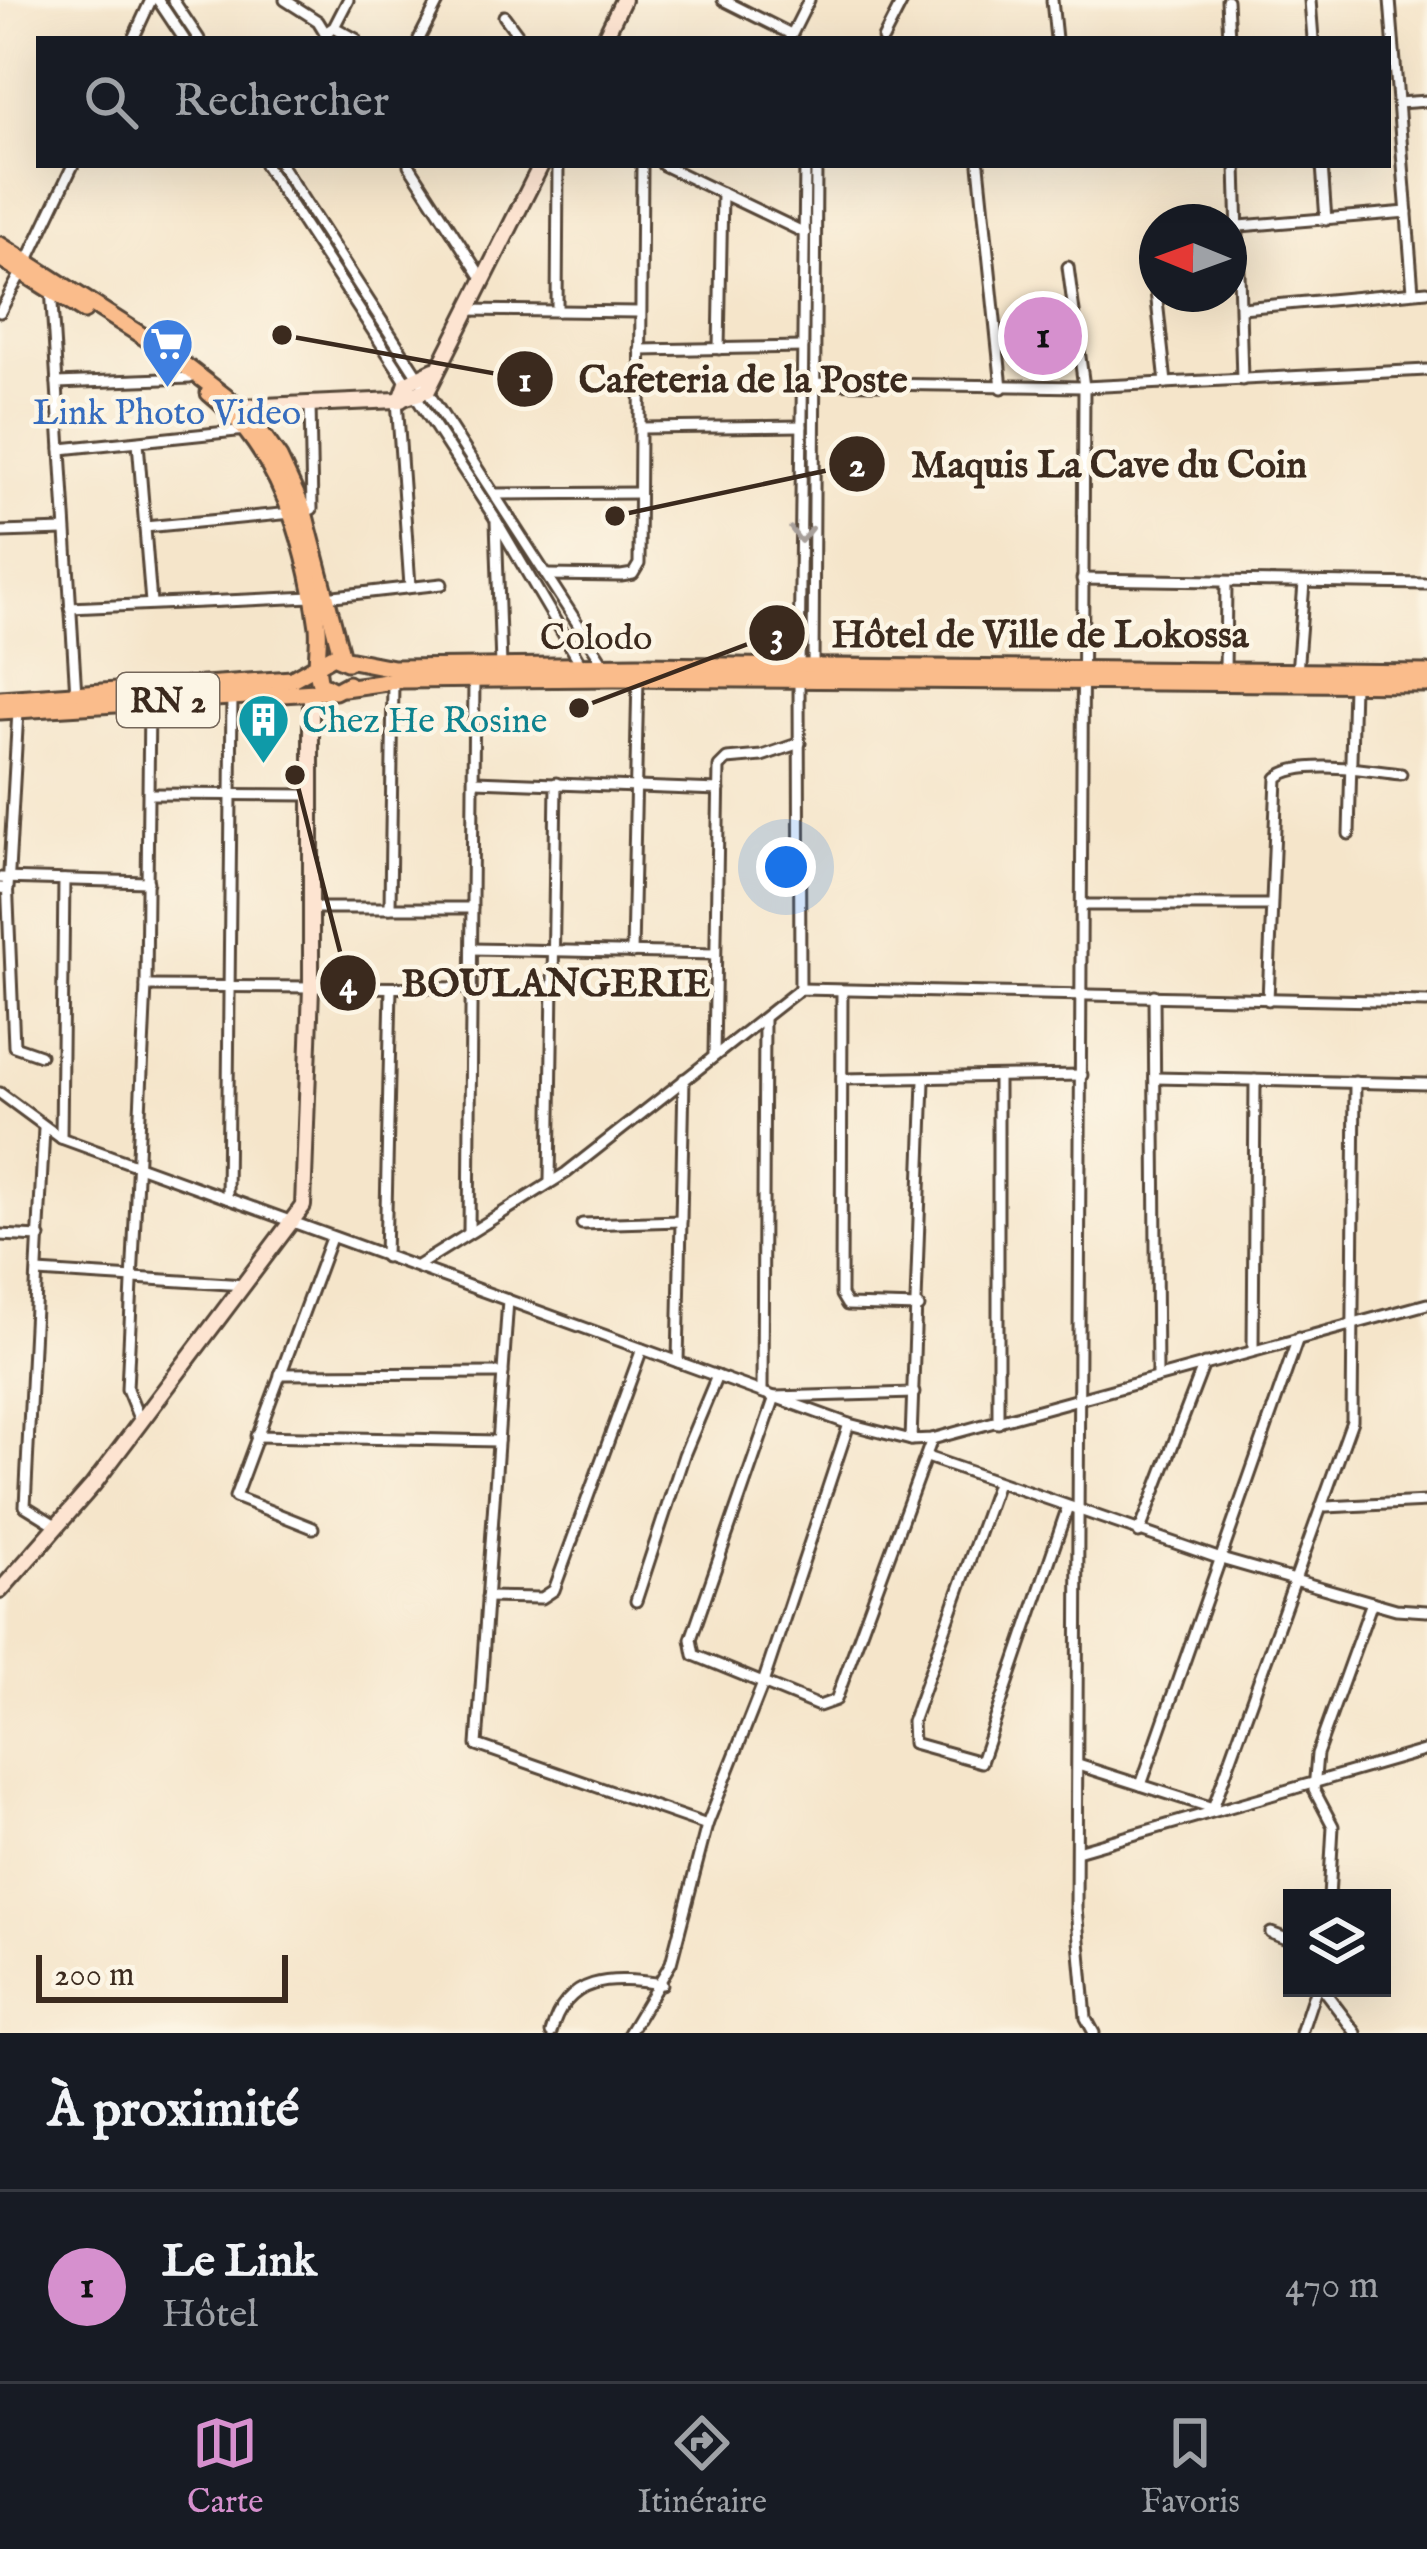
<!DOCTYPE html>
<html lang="fr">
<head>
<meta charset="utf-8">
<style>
	body { margin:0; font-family:"IM FELL English",serif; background:#242831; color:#f1f3f6 }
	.controls { position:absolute; right:36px; bottom:36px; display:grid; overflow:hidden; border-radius:0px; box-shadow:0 12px 48px #0002 }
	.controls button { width:108px; height:108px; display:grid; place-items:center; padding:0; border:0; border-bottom:3px solid #363941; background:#171b24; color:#f1f3f6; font:60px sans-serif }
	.compass { position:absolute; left:1139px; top:204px; width:108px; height:108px; border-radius:50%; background:#171b24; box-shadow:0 12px 48px #0002; rotate:271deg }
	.scale { position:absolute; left:36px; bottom:30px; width:252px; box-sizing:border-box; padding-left:12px; border:6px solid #3b2a1e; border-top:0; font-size:33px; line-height:42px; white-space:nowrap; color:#3b2a1e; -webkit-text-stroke:9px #fcf5e5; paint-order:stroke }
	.you { position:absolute; left:786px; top:867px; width:42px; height:42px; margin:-30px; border:9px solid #fff; border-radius:50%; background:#1a73e8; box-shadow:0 0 0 18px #1a73e833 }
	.badge { display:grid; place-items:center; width:78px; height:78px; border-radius:50%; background:#d690ce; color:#111; font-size:39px; font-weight:700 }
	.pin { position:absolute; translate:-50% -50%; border:6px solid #fff; box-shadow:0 3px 12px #0006 }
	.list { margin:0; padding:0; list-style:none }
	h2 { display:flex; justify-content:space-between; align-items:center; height:156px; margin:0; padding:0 48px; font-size:51px }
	h2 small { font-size:39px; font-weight:400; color:#9ea1a6 }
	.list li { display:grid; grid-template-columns:78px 1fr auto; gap:36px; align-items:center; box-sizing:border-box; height:192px; padding:0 48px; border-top:3px solid #363941 }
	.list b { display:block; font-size:45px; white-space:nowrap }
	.list p { margin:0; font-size:39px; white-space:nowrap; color:#9ea1a6 }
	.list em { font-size:39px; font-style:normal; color:#9ea1a6 }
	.icon { flex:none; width:66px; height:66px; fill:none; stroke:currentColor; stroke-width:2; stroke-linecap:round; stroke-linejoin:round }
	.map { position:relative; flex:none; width:1427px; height:2033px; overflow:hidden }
	.search { position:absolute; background:#171b24; box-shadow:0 12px 48px #0002; left:36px; right:36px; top:36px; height:132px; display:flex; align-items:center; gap:30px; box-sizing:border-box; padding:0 42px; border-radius:0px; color:#9ea1a6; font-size:45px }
	.sheet { height:348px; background:#171b24 }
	nav { display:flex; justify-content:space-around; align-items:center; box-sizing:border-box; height:168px; border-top:3px solid #363941; background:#171b24; font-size:33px; color:#9ea1a6 }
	nav a { display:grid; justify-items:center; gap:6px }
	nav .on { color:#d690ce }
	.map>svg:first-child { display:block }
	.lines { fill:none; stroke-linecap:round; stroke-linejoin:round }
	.street-casing { stroke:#574638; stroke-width:15 }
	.secondary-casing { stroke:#574638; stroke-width:20 }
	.primary-casing { stroke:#574638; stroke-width:21 }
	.street { stroke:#fff; stroke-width:9 }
	.secondary { stroke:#fde4d1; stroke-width:14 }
	.primary { stroke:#fabc8b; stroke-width:15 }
	.oneway { stroke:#a79f9a }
	.labels { text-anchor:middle; stroke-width:9; stroke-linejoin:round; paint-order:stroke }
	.shield { fill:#fcf5e5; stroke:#75675a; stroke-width:3 }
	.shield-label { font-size:33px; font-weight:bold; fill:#3b2a1e }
	.shop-label { font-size:36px; fill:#366cbe; stroke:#fcf5e5 }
	.street-label { font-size:36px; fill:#3b2a1e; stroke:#fcf5e5 }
	.culture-label { font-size:36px; fill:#0d838f; stroke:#fcf5e5; text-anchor:start }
	.leader { fill:none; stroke:#3b2a1e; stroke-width:4.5 }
	.callout-dot { fill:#3b2a1e; stroke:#fcf5e5; stroke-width:4.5 }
	.mark-label { font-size:36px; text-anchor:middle; font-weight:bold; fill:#fff }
	.callout-label { font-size:39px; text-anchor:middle; font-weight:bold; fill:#3b2a1e; stroke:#fcf5e5; stroke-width:9; stroke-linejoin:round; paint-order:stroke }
</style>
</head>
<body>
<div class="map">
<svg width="1427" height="2033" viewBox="0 0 1427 2033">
	<rect width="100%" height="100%" fill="#fcf5e5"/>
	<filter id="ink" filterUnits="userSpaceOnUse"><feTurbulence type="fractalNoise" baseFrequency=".00833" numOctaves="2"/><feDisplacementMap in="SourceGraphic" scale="24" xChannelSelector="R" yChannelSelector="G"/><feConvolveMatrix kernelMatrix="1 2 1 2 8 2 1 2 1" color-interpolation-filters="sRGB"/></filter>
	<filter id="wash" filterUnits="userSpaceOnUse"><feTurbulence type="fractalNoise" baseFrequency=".004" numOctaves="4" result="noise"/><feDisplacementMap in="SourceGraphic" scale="48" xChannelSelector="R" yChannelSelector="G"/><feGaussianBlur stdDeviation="2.7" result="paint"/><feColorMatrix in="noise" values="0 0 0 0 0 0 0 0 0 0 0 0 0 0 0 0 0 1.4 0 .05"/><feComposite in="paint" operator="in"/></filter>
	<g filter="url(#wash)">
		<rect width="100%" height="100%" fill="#f5e5ca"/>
	</g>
	<g filter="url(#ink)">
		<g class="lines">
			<defs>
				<g id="street">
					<polyline points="158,0 184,39"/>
					<polyline points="173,0 199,39"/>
					<polyline points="285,0 318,21 329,39"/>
					<polyline points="723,0 791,34"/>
					<polyline points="1052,0 1056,39"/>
					<polyline points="1227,0 1229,39"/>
					<polyline points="1310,0 1313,39"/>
					<polyline points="1390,0 1413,291"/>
					<polyline points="504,16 521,39"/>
					<polyline points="334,27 356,39"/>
					<polyline points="325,33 334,27 348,0"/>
					<polyline points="790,38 809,0"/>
					<polyline points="133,39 151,0"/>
					<polyline points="419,39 439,0"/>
					<polyline points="883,39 903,0"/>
					<polyline points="1398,103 1427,101"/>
					<polyline points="265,165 496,520 582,666"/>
					<polyline points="281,165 605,666"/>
					<polyline points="409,165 482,278"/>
					<polyline points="663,165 805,233"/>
					<polyline points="979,165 1002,388"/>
					<polyline points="1236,165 1242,380"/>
					<polyline points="1322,165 1326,220"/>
					<polyline points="1240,226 1407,212"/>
					<polyline points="27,262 73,165"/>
					<polyline points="1068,267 1084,387 1076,1908 1086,2018 1094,2033"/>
					<polyline points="1155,282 1166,383"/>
					<polyline points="51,287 76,695"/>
					<polyline points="1242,308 1427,291"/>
					<polyline points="466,310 639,312"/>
					<polyline points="557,311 558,165"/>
					<polyline points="0,312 21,273"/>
					<polyline points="719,349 722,193"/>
					<polyline points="640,350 803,347"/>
					<polyline points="57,383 190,378"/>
					<polyline points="802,383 1084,387 1427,370"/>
					<polyline points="397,400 410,586"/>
					<polyline points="640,428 802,426"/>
					<polyline points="138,442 151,603"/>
					<polyline points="61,449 246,430"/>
					<polyline points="495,494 639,493"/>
					<polyline points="304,512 312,509 310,403"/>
					<polyline points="496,521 501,666"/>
					<polyline points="145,527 292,513"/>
					<polyline points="0,532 65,530"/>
					<polyline points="547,575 621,576 633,574 639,564 642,165"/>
					<polyline points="1082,579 1427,584"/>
					<polyline points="325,597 442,584"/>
					<polyline points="70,608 312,597"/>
					<polyline points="799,668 805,165"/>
					<polyline points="813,668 816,165"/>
					<polyline points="1225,673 1226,583"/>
					<polyline points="1297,673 1304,583"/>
					<polyline points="799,679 800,989"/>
					<polyline points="475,781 719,790"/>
					<polyline points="149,794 310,795"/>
					<polyline points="1349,834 1353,685"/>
					<polyline points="0,878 148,882"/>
					<polyline points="7,878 14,1046 40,1055"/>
					<polyline points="0,888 8,889 18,711"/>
					<polyline points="1082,905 1271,905"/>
					<polyline points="311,908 472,908"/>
					<polyline points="390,908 393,681"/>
					<polyline points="472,949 715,954"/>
					<polyline points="632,953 638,676"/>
					<polyline points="146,986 471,988"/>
					<polyline points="842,991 841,1295 847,1305 919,1307"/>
					<polyline points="1154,995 1157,1376"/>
					<path d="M1268 1000 1277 778C1299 758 1372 771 1401 774"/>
					<polyline points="714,1054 719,767 727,759 762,756 800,743"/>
					<polyline points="1155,1078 1427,1084"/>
					<polyline points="842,1079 1082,1075"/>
					<polyline points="998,1079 998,1423"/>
					<polyline points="0,1093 61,1138 849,1424 911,1440 932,1439 1427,1304"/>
					<polyline points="44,1128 25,1506 59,1527"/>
					<polyline points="61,1138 64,880"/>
					<polyline points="550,1181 556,783"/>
					<polyline points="227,1198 232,695"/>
					<polyline points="582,1224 681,1221"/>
					<polyline points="469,1232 474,679"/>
					<polyline points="0,1235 40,1237"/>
					<polyline points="385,1257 391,988"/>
					<polyline points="417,1266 566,1173 800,989 1427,1002"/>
					<polyline points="38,1272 245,1285"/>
					<polyline points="508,1300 477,1745 707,1825"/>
					<polyline points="1253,1350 1255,1080"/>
					<polyline points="678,1362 684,1079"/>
					<polyline points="280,1374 503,1373"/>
					<polyline points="762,1392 764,1019"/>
					<polyline points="914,1393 775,1397 691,1639 694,1655 819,1706 836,1700 932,1439"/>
					<polyline points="140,1421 127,1389 146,986 149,701"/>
					<polyline points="256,1436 498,1441"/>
					<polyline points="911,1440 924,1081"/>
					<polyline points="927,1457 1221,1559 1396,1609 1427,1611"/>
					<polyline points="997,1483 912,1722 913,1743 981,1762 1067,1509"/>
					<polyline points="1326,1507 1427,1502"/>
					<polyline points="313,1528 235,1497 331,1238"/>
					<polyline points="1139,1533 1204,1364"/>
					<polyline points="487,1597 542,1598 554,1590 642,1349"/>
					<polyline points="636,1601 684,1455 717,1376"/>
					<polyline points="1078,1765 1216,1809"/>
					<polyline points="1141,1785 1298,1338"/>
					<polyline points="1213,1808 1352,1421 1355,1082"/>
					<polyline points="1077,1851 1427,1750"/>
					<polyline points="1329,1898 1333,1826 1314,1790 1317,1754 1372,1602"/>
					<polyline points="1271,1933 1292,1941"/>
					<polyline points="1322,1988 1356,2033"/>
					<path d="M551 2033C566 1975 611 1977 662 1984"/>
					<polyline points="629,2033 671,1963 707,1825 762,1686 849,1424"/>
					<polyline points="1301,2033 1316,1988"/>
				</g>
				<g id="secondary">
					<polyline points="604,39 623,0"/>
					<polyline points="401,400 407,383 434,370"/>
					<polyline points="241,407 397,400 428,390 541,165"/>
					<polyline points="0,1591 93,1485 303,1206 311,988 311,692"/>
				</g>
				<g id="primary">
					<polyline points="0,245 166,351 248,414 279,458 304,512 342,658 393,668 638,665 1427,673"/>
					<polyline points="0,258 84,311"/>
					<path d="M209 393C280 450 306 541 318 627 320 645 314 666 320 683L335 691 348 684"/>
					<polyline points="344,688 401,680 614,678 1427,684"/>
					<polyline points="0,699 292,679 333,656 347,662"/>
					<polyline points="0,711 332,691"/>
				</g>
			</defs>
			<use href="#street" class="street-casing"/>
			<use href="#secondary" class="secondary-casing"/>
			<use href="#primary" class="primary-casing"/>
			<use href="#street" class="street"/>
			<use href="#secondary" class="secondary"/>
			<use href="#primary" class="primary"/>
		</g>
		<defs><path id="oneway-chevron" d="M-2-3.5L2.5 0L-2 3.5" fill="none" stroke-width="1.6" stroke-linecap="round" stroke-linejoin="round" transform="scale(3)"/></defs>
		<use class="oneway" href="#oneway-chevron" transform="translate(801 534) rotate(91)"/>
	</g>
	<defs>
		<symbol id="supermarket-pin" viewBox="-11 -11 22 30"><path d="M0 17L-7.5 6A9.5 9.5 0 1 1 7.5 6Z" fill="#3f7fe0" stroke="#fcf5e5"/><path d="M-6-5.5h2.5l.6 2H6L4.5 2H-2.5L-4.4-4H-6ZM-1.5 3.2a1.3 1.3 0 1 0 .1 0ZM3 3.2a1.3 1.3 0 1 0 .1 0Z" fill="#fff"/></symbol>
		<symbol id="building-pin" viewBox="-11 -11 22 30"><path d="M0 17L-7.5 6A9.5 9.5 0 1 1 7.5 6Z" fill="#0f9aa8" stroke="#fcf5e5"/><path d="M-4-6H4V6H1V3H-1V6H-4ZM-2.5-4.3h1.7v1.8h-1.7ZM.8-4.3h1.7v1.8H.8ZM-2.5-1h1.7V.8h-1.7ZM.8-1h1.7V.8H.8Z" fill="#fff"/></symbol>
	</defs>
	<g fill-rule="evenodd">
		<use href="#supermarket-pin" x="138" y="314" width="59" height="81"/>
		<use href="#building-pin" x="234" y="690" width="59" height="81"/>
	</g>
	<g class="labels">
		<rect class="shield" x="117" y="673" width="102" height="54" rx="9"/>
		<g class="shield-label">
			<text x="168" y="712">RN 2</text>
		</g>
		<g class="shop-label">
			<text x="167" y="424">Link Photo Video</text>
		</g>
		<g class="street-label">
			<text x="596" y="649">Colodo</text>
		</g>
		<g class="culture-label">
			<text x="302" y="732">Chez He Rosine</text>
		</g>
	</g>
	<path class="leader" d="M282 335L525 379M615 516L857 464M579 708L777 633M295 775L348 983"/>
	<g class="callout-dot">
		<circle cx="282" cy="335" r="12"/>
		<circle cx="615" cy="516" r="12"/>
		<circle cx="579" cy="708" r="12"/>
		<circle cx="295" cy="775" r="12"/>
		<circle cx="525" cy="379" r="30"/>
		<circle cx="857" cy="464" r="30"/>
		<circle cx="777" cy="633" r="30"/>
		<circle cx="348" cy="983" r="30"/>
	</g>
	<g class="mark-label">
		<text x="525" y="391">1</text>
		<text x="857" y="476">2</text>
		<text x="777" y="646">3</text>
		<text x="348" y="995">4</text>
	</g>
	<g class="callout-label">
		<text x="743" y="392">Cafeteria de la Poste</text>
		<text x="1109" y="477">Maquis La Cave du Coin</text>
		<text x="1040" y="647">Hôtel de Ville de Lokossa</text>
		<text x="556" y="996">BOULANGERIE</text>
	</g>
</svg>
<div class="controls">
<button><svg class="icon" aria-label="layers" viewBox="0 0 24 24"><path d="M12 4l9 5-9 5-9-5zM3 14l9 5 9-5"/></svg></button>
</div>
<svg class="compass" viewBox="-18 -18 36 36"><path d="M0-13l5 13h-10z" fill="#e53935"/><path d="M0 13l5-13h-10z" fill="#9ea1a6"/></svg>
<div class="scale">200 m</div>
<div class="you"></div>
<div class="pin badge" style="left:1043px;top:336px">1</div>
<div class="search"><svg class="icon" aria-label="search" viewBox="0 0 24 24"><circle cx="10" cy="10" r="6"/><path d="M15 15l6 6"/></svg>Rechercher</div>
</div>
<section class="sheet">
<h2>À proximité<small></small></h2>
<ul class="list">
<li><span class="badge">1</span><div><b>Le Link</b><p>Hôtel</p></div><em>470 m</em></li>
</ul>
</section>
<nav>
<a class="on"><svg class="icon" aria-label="map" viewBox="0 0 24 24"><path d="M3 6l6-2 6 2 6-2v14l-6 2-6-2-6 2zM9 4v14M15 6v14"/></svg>Carte</a>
<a><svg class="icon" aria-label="directions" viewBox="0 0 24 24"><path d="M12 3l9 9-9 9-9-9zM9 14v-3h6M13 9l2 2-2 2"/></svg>Itinéraire</a>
<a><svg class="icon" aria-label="saved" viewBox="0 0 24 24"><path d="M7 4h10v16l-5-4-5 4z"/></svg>Favoris</a>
</nav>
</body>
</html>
